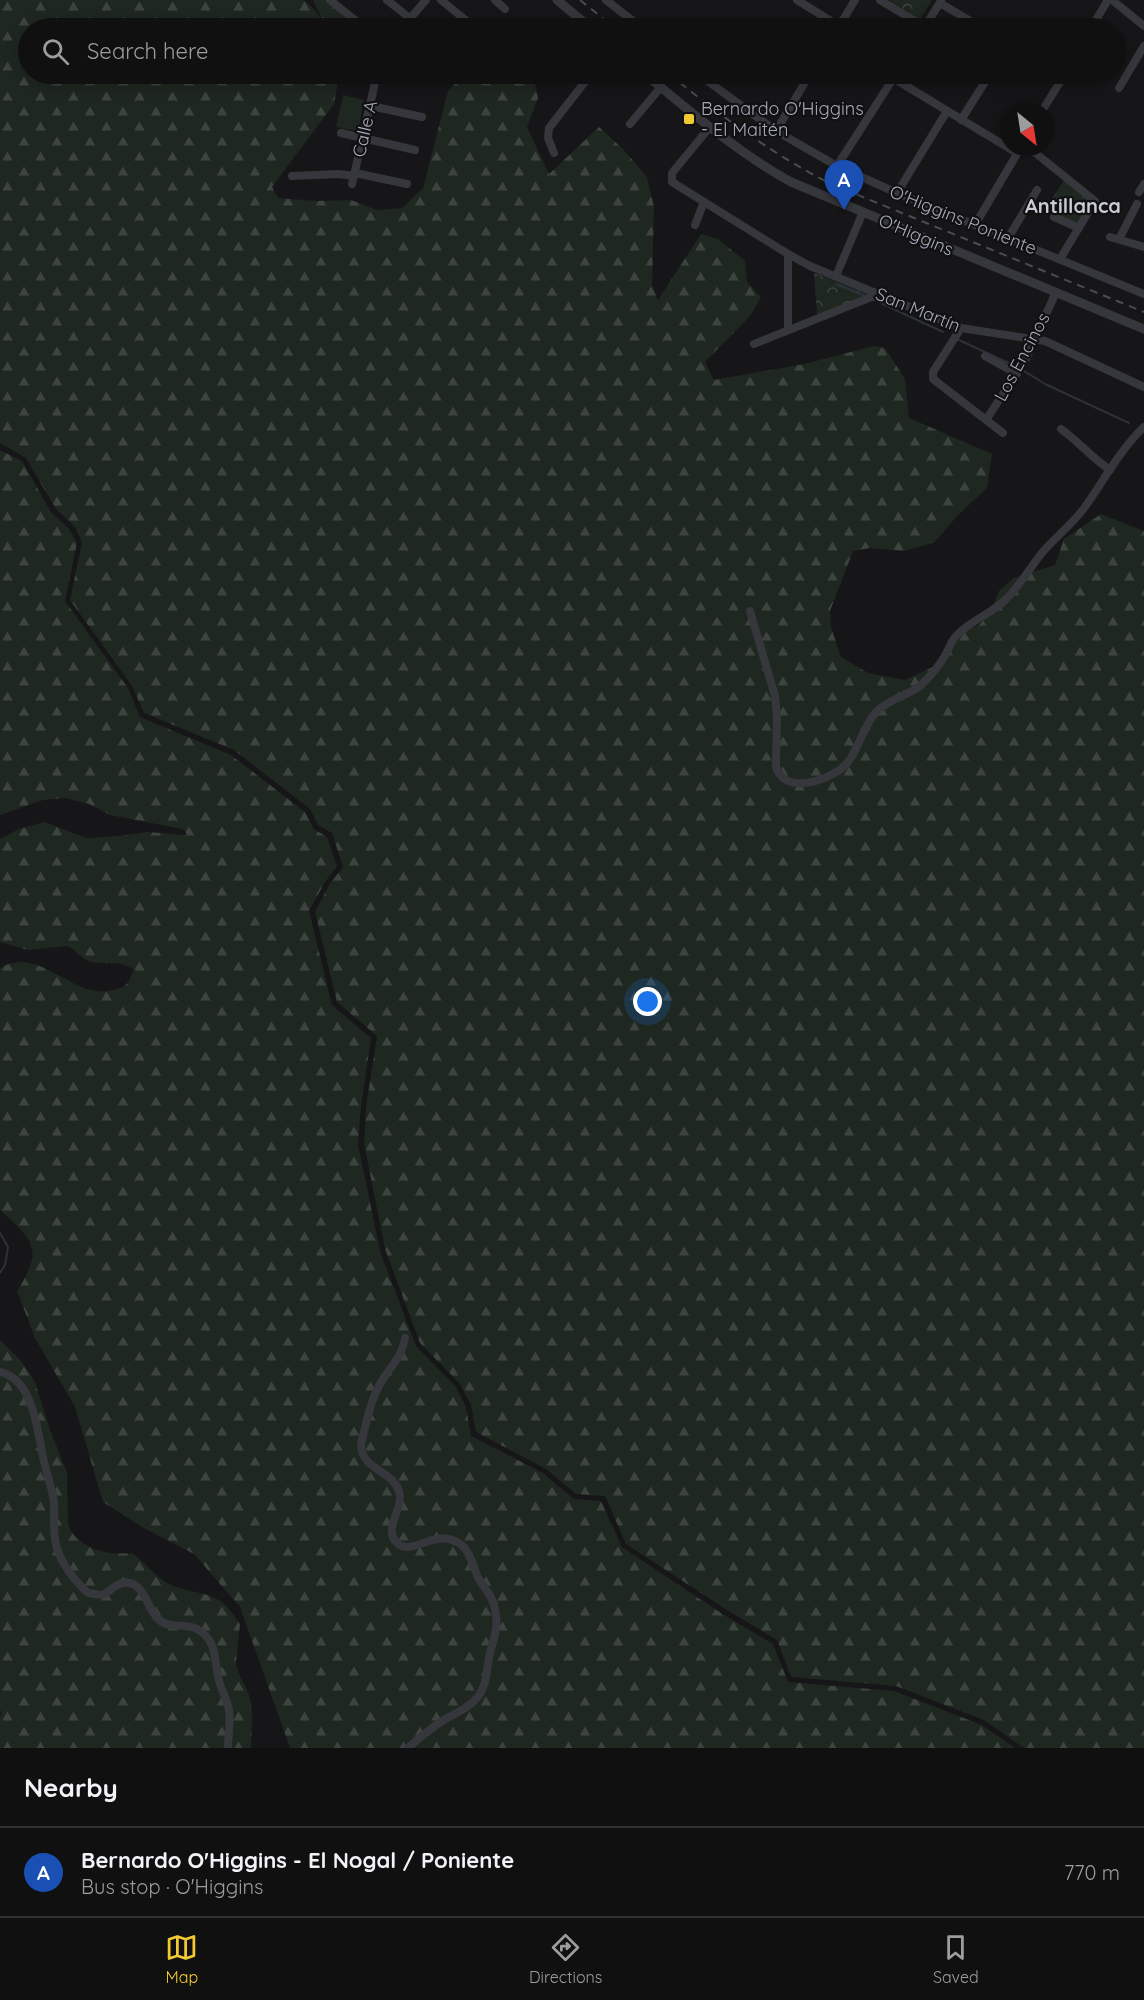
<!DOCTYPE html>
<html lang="en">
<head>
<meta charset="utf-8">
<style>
	body { margin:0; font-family:Quicksand,sans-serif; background:#1e1e1f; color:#f1f3f6 }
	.compass { position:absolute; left:1000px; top:102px; width:54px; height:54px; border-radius:50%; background:#101011; box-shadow:0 3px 15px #0003; rotate:150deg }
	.you { position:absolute; left:648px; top:1002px; width:21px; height:21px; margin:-15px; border:4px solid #fff; border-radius:50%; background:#1a73e8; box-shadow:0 0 0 9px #1a73e833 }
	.badge { display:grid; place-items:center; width:39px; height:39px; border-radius:50%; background:#f3c932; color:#fff; font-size:20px; font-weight:700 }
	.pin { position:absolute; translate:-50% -50px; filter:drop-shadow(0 2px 3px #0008) }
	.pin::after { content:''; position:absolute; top:32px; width:21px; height:18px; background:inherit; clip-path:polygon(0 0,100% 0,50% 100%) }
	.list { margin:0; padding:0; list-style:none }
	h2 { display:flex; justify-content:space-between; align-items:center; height:78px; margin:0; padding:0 24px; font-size:26px }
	h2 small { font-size:20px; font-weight:400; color:#9c9d9f }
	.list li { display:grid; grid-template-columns:39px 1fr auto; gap:18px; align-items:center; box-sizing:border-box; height:90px; padding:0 24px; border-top:2px solid #303031 }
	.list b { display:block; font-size:22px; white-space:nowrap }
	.list p { margin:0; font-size:20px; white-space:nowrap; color:#9c9d9f }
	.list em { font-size:20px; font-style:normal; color:#9c9d9f }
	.icon { flex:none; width:33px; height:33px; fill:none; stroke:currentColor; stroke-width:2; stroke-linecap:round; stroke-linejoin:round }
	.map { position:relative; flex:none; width:1144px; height:1748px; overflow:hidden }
	.search { position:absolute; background:#101011; box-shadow:0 3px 15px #0003; left:18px; right:18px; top:18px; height:66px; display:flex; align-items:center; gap:15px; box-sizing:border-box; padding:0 21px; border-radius:33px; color:#9c9d9f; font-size:22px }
	.sheet { height:168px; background:#101011 }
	nav { display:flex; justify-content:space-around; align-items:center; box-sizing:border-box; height:84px; border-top:2px solid #303031; background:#101011; font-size:16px; color:#9c9d9f }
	nav a { display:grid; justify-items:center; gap:3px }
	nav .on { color:#f3c932 }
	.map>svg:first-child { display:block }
	.forest { fill:url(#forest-firs) }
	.park { fill:url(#park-crowns) }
	.pitch { fill:#1f2721 }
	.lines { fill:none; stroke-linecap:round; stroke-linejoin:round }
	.stream { stroke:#2b323b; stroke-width:2 }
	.minor { stroke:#36373c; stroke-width:8 }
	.tertiary { stroke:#36373c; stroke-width:9 }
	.rail { stroke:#4b4c53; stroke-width:2; stroke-dasharray:8 6; stroke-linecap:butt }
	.poi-dot { fill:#f3c932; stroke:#111012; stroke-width:2 }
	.labels { text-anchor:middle; stroke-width:4.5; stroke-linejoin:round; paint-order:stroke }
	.poi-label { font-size:18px; fill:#a7aab8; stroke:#111012; text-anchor:start }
	.street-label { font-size:18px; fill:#a7aab8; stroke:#111012 }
	.neighbourhood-label { font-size:20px; font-weight:bold; fill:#c8cad4; stroke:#111012 }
</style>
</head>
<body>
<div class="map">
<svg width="1144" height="1748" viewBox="0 0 1144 1748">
	<defs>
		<pattern id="forest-firs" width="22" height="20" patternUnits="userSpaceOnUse" patternTransform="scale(1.5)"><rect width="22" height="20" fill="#1f2721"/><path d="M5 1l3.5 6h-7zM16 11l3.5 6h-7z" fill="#3d443f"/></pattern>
		<pattern id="park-crowns" width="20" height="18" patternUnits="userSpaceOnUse" patternTransform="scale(1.5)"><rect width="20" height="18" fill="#1f2721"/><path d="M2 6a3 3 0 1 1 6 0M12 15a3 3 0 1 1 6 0" fill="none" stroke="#3d443f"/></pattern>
	</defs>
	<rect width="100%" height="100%" fill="#161517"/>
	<g class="forest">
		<polygon points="0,0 304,0 316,11 326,28 28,28 28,74 339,74 334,104 272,187 278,198 317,201 351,200 377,210 402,208 423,188 448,91 464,74 533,74 538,98 527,127 549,174 599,127 623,149 647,177 654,207 652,285 658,300 701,234 718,239 745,261 747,282 761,297 751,315 705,362 714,380 804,364 874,346 885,348 905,379 909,418 992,454 987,488 957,516 935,542 905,551 870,548 853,551 830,611 831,627 841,657 868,673 905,680 937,665 954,635 979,625 991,612 999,591 1014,578 1055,565 1064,539 1101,514 1144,531 1144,1748 1024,1748 984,1720 896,1686 791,1677 777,1640 727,1610 626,1544 605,1496 576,1494 546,1469 476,1432 471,1405 460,1384 420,1343 385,1249 364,1143 366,1107 377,1036 337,1002 315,912 329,885 343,867 332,833 318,825 310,809 234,750 144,713 132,686 70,600 82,542 75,527 56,509 26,458 0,443"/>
		<path d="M0 450 22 461 51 512 70 530 77 543 65 601 128 688 140 717 231 755 305 812 314 829 327 837 337 866 325 882 309 911 332 1005 371 1038 361 1106 358 1144 380 1251 416 1346 456 1387 466 1407 471 1436 543 1473 574 1499 601 1501 622 1547 724 1615 773 1644 788 1682 894 1691 982 1725 1015 1748H290L240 1607 194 1554 142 1527 103 1502 75 1407 35 1338 17 1291C44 1249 34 1241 0 1210V968C42 944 75 1004 116 989 120 988 125 987 128 982 130 979 131 974 134 970 122 960 105 965 91 962 81 959 76 950 67 946L28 950 0 942V839L19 829 44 822 87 838 120 836 147 832 187 835 184 830 177 828 110 815 89 804 65 798 43 800 0 815Z"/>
		<path d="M0 1340 22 1362 35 1382 50 1430 67 1472 68 1523C74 1548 109 1556 132 1553 143 1561 153 1573 164 1581 182 1593 205 1590 222 1602 229 1608 235 1617 240 1624L236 1662C237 1675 247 1686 250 1699 254 1714 251 1733 251 1748H0V1715L2 1714 0 1710Z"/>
	</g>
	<g class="park">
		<polygon points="313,0 326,0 361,28 328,28 323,22"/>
		<polygon points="889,0 932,0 920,19"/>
		<polygon points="1064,180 1091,201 1079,223 1075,223 1045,210"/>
		<polygon points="814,273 868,294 868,296 817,315"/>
	</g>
	<g class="pitch">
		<polygon points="343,95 364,100 358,131 336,127"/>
		<polygon points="1062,184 1073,191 1061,211 1050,204"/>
	</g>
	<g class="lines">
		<g class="stream">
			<polyline points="836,284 863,295"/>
			<polyline points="872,299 943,332"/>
			<polyline points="959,340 1013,365"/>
			<polyline points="1024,371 1045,384 1129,423"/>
			<polyline points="0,1233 8,1247 5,1265 0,1273"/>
		</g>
		<g class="minor">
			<polyline points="330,0 365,28"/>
			<polyline points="387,0 422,28"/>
			<polyline points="441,0 473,26"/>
			<polyline points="495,0 505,9"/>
			<polyline points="606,0 642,28"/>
			<polyline points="797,0 839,26"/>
			<polyline points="880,0 925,27"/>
			<polyline points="1112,0 1144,26"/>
			<polyline points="940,3 982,28"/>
			<polyline points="402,28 426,0"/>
			<polyline points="838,28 855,0"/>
			<polyline points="924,28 941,1"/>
			<polyline points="1091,28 1108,0"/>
			<polyline points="423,74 430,79"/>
			<polyline points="698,74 776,131 837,166 897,193 1144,294"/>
			<polyline points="893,78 1017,153"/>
			<polyline points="1119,88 1144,46"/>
			<polyline points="371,106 422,117"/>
			<polyline points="1042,111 1065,74"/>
			<polyline points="961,120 990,74"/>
			<polyline points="630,124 661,87"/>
			<polyline points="709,128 672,173 672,182 788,254 810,266 961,328 1045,341 1144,387"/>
			<polyline points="776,131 810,74"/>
			<polyline points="341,133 415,150"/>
			<polyline points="1028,147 1095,201 1060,259"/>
			<polyline points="554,153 548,138 549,128 591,74"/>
			<polyline points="837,166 896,74"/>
			<polyline points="355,173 407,184"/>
			<polyline points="292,176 339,174 354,176"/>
			<polyline points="352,184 377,74"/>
			<polyline points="1139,192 1144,184"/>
			<polyline points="897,193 947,111"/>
			<polyline points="1054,217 1079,228"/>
			<polyline points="695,225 704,202"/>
			<polyline points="975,225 1021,147"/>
			<polyline points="1110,237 1144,247"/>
			<polyline points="1008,238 1037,190"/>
			<polyline points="1119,239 1137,204"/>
			<polyline points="788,254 788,330"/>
			<polyline points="836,276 863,212"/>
			<polyline points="961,328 933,372 933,379 1003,433"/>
			<polyline points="754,344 879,294"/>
			<polyline points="985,356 1017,374"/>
			<polyline points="986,420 1027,357 1056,292"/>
			<path d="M1061 429C1079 442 1092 458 1110 470"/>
			<path d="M750 611 775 696 777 716 776 766C783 797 834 780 848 762 860 746 863 726 877 711 889 699 907 696 920 686 930 677 939 666 946 654 949 647 952 640 957 635 972 619 994 613 1008 597 1021 584 1030 568 1041 554 1055 537 1072 525 1085 507 1104 480 1120 450 1144 427"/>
			<path d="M405 1338C402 1358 389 1368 380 1384 370 1402 366 1424 361 1444 361 1470 391 1469 399 1491 405 1508 382 1528 397 1543 411 1557 433 1529 457 1542 472 1550 472 1568 480 1581 486 1590 493 1597 495 1609 499 1625 494 1638 490 1653 486 1670 488 1687 475 1700 467 1709 454 1714 444 1720 431 1728 419 1738 408 1748"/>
			<path d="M0 1372C34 1380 37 1430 43 1457 46 1472 52 1487 54 1502 55 1517 52 1533 57 1548 62 1564 75 1581 88 1593L102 1595C110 1592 114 1585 122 1583 144 1579 146 1607 158 1619 170 1630 183 1622 197 1629 218 1640 214 1662 219 1681 222 1692 228 1700 229 1711 231 1723 228 1736 228 1748"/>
		</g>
		<g class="tertiary">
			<polyline points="557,0 591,28"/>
			<path d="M645 74C692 113 737 152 791 182L1144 329"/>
		</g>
		<g class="rail">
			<polyline points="580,0 615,28"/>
			<path d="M669 74C721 116 772 154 831 184L1144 312"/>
		</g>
	</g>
	<rect class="poi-dot" x="683" y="113" width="12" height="12" rx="3"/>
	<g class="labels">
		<g class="poi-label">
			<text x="701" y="115">Bernardo O'Higgins<tspan x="701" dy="21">- El Maitén</tspan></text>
		</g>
		<g class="street-label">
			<text transform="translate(365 129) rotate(-77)" y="6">Calle A</text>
			<text transform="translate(963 220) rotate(22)" y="6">O'Higgins Poniente</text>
			<text transform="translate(916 235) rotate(23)" y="6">O'Higgins</text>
			<text transform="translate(918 310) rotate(22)" y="6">San Martín</text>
			<text transform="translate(1022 357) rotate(-62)" y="6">Los Encinos</text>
		</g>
		<g class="neighbourhood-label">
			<text x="1073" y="213">Antillanca</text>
		</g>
	</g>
</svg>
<svg class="compass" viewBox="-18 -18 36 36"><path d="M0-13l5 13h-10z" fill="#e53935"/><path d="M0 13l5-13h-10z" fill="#9c9d9f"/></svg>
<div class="you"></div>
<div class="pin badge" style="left:844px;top:210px;background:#1a4fb4">A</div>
<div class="search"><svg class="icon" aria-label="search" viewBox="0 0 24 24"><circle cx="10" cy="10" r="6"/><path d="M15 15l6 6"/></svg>Search here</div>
</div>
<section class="sheet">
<h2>Nearby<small></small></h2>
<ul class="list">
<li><span class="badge" style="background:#1a4fb4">A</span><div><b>Bernardo O'Higgins - El Nogal / Poniente</b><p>Bus stop · O'Higgins</p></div><em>770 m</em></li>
</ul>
</section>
<nav>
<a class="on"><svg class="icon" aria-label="map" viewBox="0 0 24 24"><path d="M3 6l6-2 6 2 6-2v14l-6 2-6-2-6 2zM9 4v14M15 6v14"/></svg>Map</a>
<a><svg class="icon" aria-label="directions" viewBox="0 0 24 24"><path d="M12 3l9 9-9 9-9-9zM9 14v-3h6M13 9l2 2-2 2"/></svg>Directions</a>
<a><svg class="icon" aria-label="saved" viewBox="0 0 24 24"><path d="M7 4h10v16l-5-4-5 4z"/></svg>Saved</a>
</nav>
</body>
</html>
